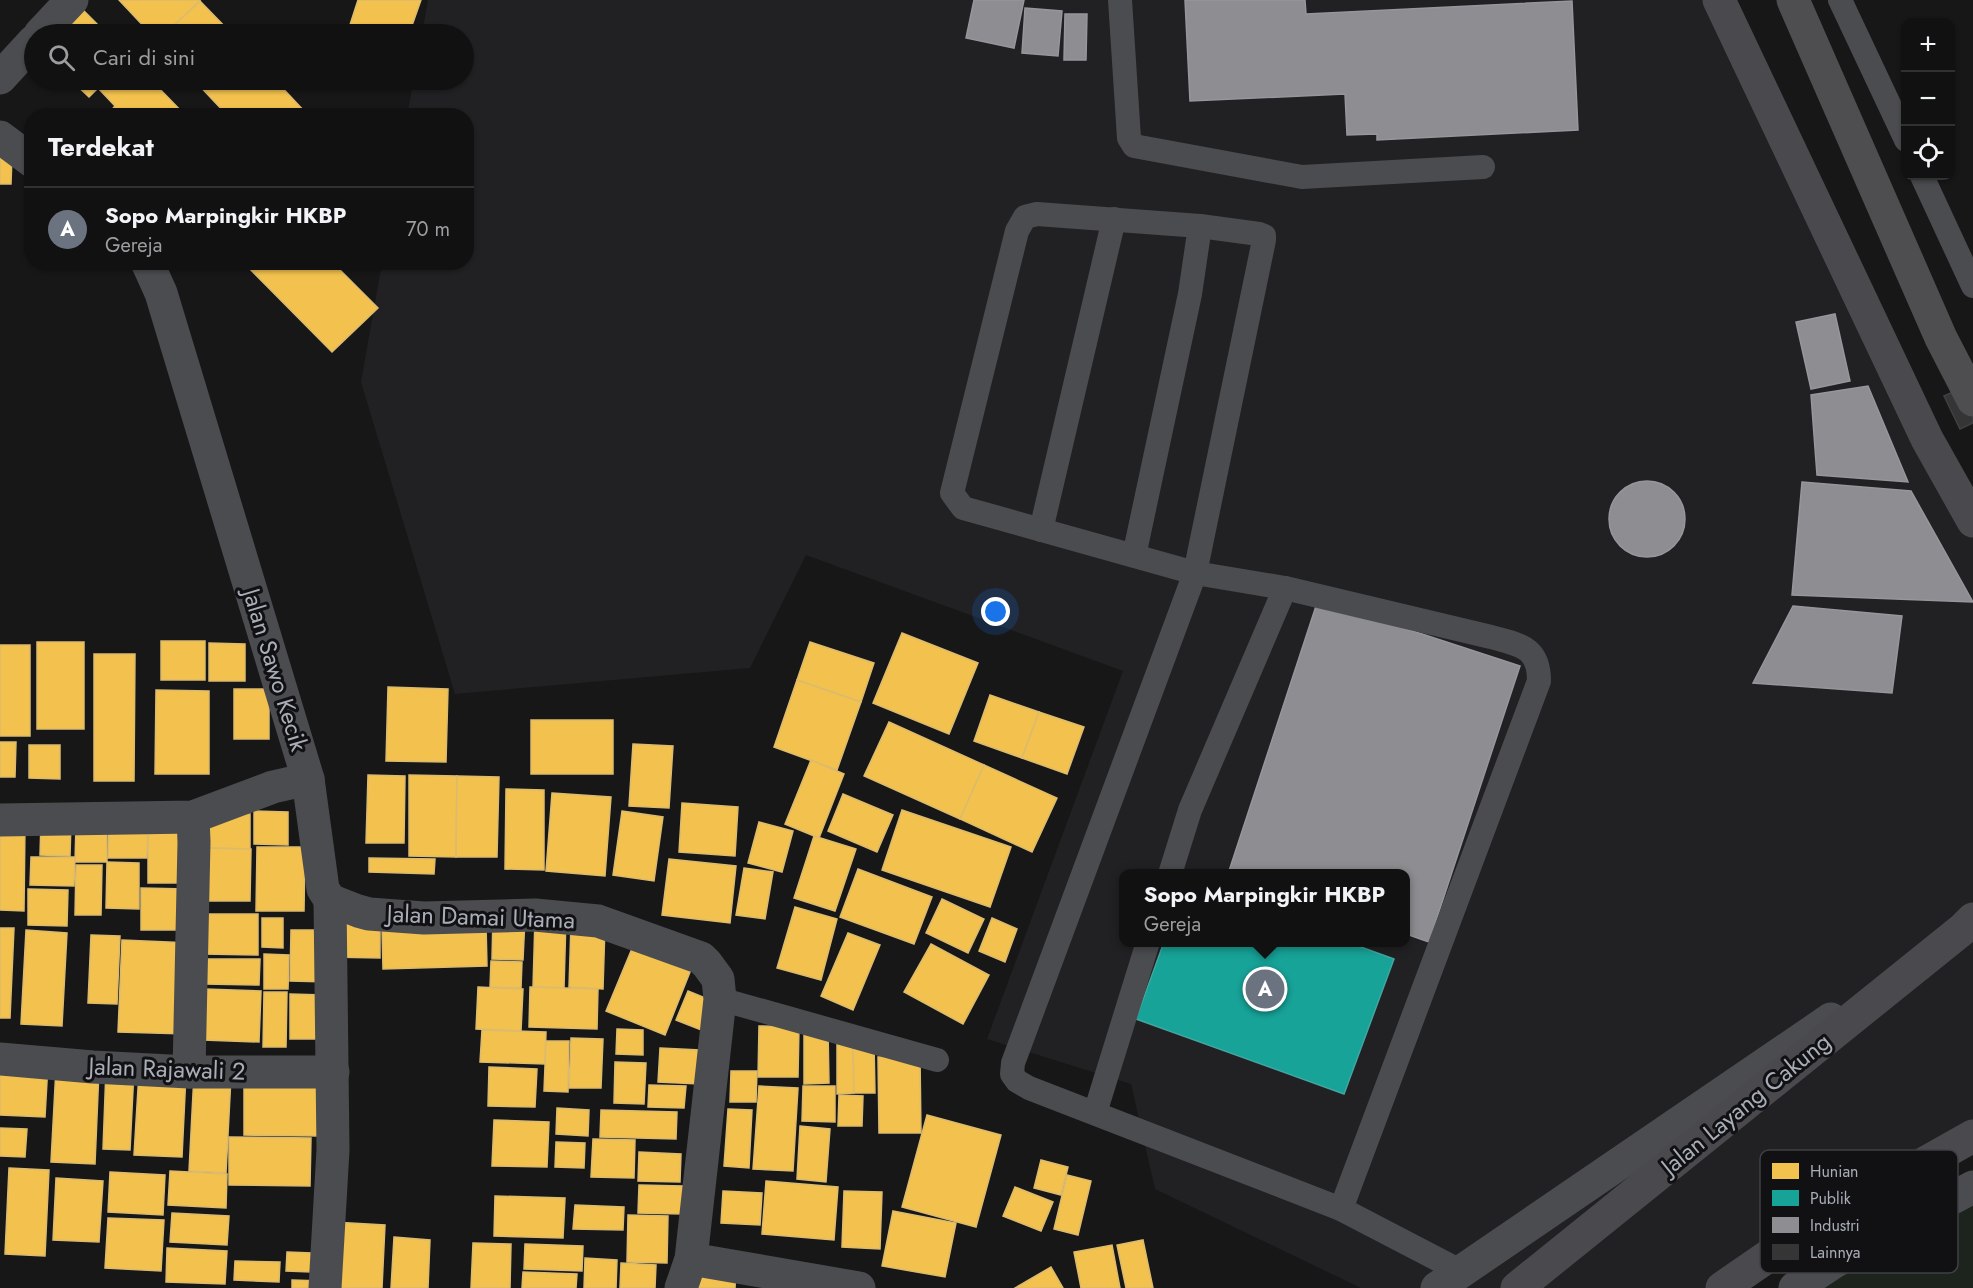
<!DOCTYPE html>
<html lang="id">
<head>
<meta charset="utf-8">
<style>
	body { margin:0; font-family:Jost,sans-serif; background:#1e1f1f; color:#f1f3f6 }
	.controls { position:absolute; right:18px; top:18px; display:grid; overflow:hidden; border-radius:12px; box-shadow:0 2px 4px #0004 }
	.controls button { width:54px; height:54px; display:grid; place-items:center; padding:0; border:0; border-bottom:2px solid #303131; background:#111; color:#f1f3f6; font:30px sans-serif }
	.you { position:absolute; left:996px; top:612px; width:21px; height:21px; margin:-15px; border:4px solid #fff; border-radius:50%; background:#1a73e8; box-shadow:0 0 0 9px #1a73e833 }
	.badge { display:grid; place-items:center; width:39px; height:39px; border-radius:50%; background:#1a73e8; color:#fff; font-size:20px; font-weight:700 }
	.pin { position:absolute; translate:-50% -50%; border:3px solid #fff; box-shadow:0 2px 6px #0006 }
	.popup { position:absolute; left:1119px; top:869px; width:291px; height:78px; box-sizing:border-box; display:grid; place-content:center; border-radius:12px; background:#111; filter:drop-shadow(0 2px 4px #0005); font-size:20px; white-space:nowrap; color:#9c9d9f }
	.popup b { font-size:22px; color:#f1f3f6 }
	.popup::after { content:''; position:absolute; left:50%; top:100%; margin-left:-12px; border:12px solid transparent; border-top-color:#111 }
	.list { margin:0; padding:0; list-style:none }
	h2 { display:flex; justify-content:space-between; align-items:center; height:78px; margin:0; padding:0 24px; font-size:26px }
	h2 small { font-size:20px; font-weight:400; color:#9c9d9f }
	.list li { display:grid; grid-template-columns:39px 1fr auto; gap:18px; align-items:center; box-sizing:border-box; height:84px; padding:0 24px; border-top:2px solid #303131 }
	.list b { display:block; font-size:22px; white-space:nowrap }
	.list p { margin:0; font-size:20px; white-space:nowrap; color:#9c9d9f }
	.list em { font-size:20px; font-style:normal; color:#9c9d9f }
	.icon { flex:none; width:33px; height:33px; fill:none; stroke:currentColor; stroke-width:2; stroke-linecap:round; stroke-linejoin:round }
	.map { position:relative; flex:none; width:1973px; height:1288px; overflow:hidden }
	.search { position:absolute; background:#111; box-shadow:0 2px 4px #0004; left:24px; top:24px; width:450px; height:66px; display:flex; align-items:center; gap:15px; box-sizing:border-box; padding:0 21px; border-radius:33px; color:#9c9d9f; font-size:22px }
	.panel { position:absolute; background:#111; box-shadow:0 2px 4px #0004; left:24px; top:108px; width:450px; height:162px; border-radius:24px }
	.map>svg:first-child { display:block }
	.built { fill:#212123; fill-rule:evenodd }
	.green { fill:#1d241e }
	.homes { fill:#f2c14e; stroke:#dcbb6e; stroke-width:1.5 }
	.public { fill:#17a398; stroke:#42a6a2; stroke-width:1.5 }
	.industry { fill:#8d8d92; stroke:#95979d; stroke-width:1.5 }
	.building { fill:#353536; stroke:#3f4043; stroke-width:1.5 }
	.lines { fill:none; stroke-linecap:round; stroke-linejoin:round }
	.lane { stroke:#4b4c50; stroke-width:24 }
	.street { stroke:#4b4c50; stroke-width:33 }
	.secondary { stroke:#4a4a4e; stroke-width:33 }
	.highway { stroke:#4e4e51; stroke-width:33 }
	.labels { text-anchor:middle; stroke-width:6; stroke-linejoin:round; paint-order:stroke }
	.street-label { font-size:24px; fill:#a8adb8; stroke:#111113 }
	.key { fill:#111113; stroke:#3e4045; stroke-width:1.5 }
	.key-label { font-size:16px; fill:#a8adb8 }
</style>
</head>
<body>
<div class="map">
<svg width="1973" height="1288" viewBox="0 0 1973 1288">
	<rect width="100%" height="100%" fill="#171717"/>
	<path class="built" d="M428 0H1719L1973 513V1136L1722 1288H1361L1155 1189 1131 1084 987 1039 1123 671 806 555 750 668 455 694 361 382 382 263 466 262V116L407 115 414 80H464V34H422ZM1124 874H1406V942H1124Z"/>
	<polygon class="green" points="1973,1187 1973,1288 1796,1288"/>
	<g class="homes">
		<polygon points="119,0 200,0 200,1 165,34 151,34"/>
		<polygon points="358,0 421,0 409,34 347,34"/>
		<polygon points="200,1 232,34 165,34"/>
		<polygon points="77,4 107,34 45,34"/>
		<polygon points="71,80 151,80 186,116 106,116 115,106 98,88 89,97"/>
		<polygon points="194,80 275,80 306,113 303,116 228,116"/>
		<polygon points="0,156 12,156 11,184 0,184"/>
		<polygon points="243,262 332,262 378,308 332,352"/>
		<polygon points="902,633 978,663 949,734 873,703"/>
		<rect x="161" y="641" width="44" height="39"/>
		<rect x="37" y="642" width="47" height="87"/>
		<polygon points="810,642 874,663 861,702 797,680"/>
		<polygon points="209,643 245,644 245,681 209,681"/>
		<rect x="0" y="645" width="30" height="91"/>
		<polygon points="94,654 135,654 134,781 94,781"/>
		<polygon points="797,680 861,702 837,770 774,747"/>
		<polygon points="388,687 448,689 446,762 386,761"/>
		<rect x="234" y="689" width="35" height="50"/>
		<polygon points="156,690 209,691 209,774 155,774"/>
		<polygon points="990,695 1039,712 1022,758 974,741"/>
		<polygon points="1039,712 1084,727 1067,774 1022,758"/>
		<rect x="531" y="720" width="82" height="54"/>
		<polygon points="889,722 984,765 960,819 864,776"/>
		<polygon points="0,742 16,742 15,777 0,777"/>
		<polygon points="633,744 673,746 669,808 629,806"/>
		<polygon points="29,745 60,745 60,779 29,778"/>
		<polygon points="811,760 844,774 819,838 785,824"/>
		<polygon points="984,765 1057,798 1032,852 960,819"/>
		<polygon points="368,775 405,776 404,843 366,843"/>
		<polygon points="409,775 457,776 456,857 409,856"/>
		<polygon points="457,776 499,777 497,857 456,857"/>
		<polygon points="506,789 544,790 544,870 505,869"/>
		<polygon points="552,793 611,797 605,876 546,871"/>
		<polygon points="843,794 893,815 877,852 828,831"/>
		<polygon points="682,803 738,807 735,856 679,852"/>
		<polygon points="902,810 1011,847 990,907 882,870"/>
		<polygon points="254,811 288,812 288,845 254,844"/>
		<polygon points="622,811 663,817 654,881 613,875"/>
		<polygon points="208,814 250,814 250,849 208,848"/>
		<rect x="148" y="819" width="44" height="64"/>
		<polygon points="41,821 71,822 70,856 40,855"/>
		<polygon points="109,821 148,822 147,858 108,858"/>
		<polygon points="759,822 793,831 782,872 748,863"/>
		<polygon points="76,824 107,824 107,862 75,862"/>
		<polygon points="0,825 25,825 24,911 0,910"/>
		<polygon points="814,836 856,849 835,911 794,898"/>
		<polygon points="257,847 305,847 304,911 256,911"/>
		<polygon points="205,848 251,849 250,901 205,901"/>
		<polygon points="31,857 75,857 74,886 30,885"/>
		<polygon points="369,858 435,859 434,874 369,872"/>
		<polygon points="669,859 736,866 730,923 662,915"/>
		<polygon points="107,862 139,863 139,909 106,908"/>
		<polygon points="76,865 102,865 101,915 75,915"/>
		<polygon points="744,868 773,872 765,919 736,915"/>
		<polygon points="858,869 932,897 914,944 840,917"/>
		<polygon points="141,888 188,889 186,930 141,930"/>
		<polygon points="28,889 68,890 67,926 28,925"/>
		<polygon points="942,899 984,919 968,953 926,933"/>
		<polygon points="795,907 837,919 821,980 777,968"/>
		<polygon points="205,914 258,914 258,955 204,954"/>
		<polygon points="332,916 380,917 380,958 331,957"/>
		<polygon points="493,917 525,918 523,960 492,959"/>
		<polygon points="262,918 283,918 283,948 262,947"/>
		<polygon points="535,918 566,918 564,988 533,987"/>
		<polygon points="992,918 1017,929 1005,962 979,951"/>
		<polygon points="486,924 487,966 383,969 382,926"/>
		<polygon points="571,924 605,925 603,989 569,987"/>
		<polygon points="0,928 14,928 10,1018 0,1018"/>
		<polygon points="26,930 67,933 62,1026 21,1024"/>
		<polygon points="291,930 329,930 328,982 290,981"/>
		<polygon points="848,933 880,945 853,1010 821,996"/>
		<polygon points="91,935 120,936 117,1004 88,1003"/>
		<polygon points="636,939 694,962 665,1035 606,1011"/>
		<polygon points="122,940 191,943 186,1034 118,1032"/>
		<polygon points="931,944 989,975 963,1024 904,992"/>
		<polygon points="264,954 289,955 288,989 264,989"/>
		<polygon points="205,959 260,959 259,985 205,984"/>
		<polygon points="491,961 522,962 521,988 490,987"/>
		<polygon points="478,987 523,989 521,1031 476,1029"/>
		<polygon points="530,987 598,989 597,1029 529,1027"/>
		<polygon points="205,989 261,991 259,1042 203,1040"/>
		<polygon points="688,991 715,1002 704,1031 676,1020"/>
		<polygon points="264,992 287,992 286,1047 263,1047"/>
		<polygon points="290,994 324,995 324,1039 290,1039"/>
		<polygon points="759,1026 799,1027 798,1077 758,1077"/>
		<polygon points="617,1029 643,1030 643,1055 616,1054"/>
		<polygon points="482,1030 546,1032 545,1064 480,1062"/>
		<polygon points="828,1031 829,1083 804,1084 804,1032"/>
		<polygon points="571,1038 603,1039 601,1088 569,1088"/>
		<polygon points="546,1041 569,1041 568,1092 544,1091"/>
		<polygon points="837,1044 853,1044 854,1093 837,1094"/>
		<polygon points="853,1044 874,1044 875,1093 854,1093"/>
		<polygon points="660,1048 700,1050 699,1084 658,1082"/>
		<polygon points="920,1056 921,1133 879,1133 878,1057"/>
		<polygon points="0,1062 48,1064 45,1117 0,1115"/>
		<polygon points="615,1062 646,1063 644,1104 614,1103"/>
		<polygon points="489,1067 537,1069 535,1107 488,1106"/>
		<polygon points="56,1068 99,1070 95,1164 51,1162"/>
		<polygon points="106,1069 134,1070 130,1150 103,1149"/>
		<polygon points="731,1071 757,1071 756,1102 730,1102"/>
		<polygon points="139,1072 186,1074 182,1157 134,1155"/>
		<polygon points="194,1074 231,1077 226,1173 189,1171"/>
		<polygon points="244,1081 321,1081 321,1136 244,1135"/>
		<polygon points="649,1085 686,1086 684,1108 648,1107"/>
		<polygon points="759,1086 798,1088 793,1171 753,1169"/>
		<polygon points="803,1086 835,1086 835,1122 802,1121"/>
		<polygon points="839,1095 863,1096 862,1126 838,1126"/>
		<polygon points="557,1108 589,1110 588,1136 556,1134"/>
		<polygon points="728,1109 752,1110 749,1168 724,1166"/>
		<polygon points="601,1110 677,1112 676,1139 600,1137"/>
		<polygon points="927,1115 1001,1135 976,1227 902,1207"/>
		<polygon points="494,1120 549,1122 547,1167 492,1166"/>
		<polygon points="800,1126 830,1129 826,1182 797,1179"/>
		<polygon points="0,1128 27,1129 25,1157 0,1156"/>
		<polygon points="229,1137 311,1138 310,1186 229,1185"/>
		<polygon points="593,1139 635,1140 634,1178 591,1177"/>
		<polygon points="556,1142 585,1143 584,1168 555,1167"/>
		<polygon points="639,1152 681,1154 680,1182 638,1181"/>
		<polygon points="1041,1160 1068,1167 1061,1195 1034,1188"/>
		<polygon points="9,1168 49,1170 45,1256 5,1254"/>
		<polygon points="170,1171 227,1174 226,1208 168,1205"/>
		<polygon points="110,1172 165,1175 163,1215 108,1212"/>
		<polygon points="1067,1175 1091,1181 1078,1235 1054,1229"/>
		<polygon points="56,1178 103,1181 99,1242 53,1240"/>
		<polygon points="766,1181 838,1187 834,1240 762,1234"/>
		<polygon points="639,1185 683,1186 682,1214 638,1213"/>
		<polygon points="1015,1187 1053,1202 1041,1231 1003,1216"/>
		<polygon points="723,1191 762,1193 760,1225 721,1223"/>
		<polygon points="844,1191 882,1192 880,1249 842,1247"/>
		<polygon points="495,1196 565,1198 563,1238 494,1236"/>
		<polygon points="575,1205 624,1207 623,1230 573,1229"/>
		<polygon points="893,1211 956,1223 945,1277 882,1266"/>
		<polygon points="172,1213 229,1216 227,1245 170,1242"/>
		<polygon points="628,1215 668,1216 667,1263 627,1262"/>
		<polygon points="108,1218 164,1220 161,1271 105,1268"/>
		<polygon points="333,1222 385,1225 382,1288 330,1288"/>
		<polygon points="394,1237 430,1240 428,1288 391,1288"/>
		<polygon points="1143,1240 1153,1288 1126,1288 1117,1245"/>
		<polygon points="473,1243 511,1244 510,1288 471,1288"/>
		<polygon points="525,1244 583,1246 582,1271 524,1269"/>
		<polygon points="1112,1245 1120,1288 1081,1288 1074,1252"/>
		<polygon points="167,1248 227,1251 225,1284 166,1282"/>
		<polygon points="287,1252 312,1253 311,1272 286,1271"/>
		<polygon points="585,1258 617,1260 616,1288 584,1288"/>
		<polygon points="235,1261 280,1262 279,1282 234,1280"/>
		<polygon points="621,1263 656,1265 655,1288 620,1288"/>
		<polygon points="695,1267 736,1268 735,1288 694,1288"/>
		<polygon points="1051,1267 1063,1288 1015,1288"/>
		<polygon points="523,1272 577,1274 576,1288 522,1288"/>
		<polygon points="292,1280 323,1281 323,1288 292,1288"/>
	</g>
	<polygon class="public" points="1164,942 1347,942 1394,959 1344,1094 1136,1019"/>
	<g class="industry">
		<polygon points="974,0 1024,0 1014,48 966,38"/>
		<polygon points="1185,0 1305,0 1306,14 1572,1 1578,130 1377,140 1377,134 1347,135 1345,94 1190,101"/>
		<polygon points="1025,8 1062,11 1058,56 1022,53"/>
		<polygon points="1065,14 1087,14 1086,60 1064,60"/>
		<polygon points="1835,314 1850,381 1811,389 1796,322"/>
		<polygon points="1868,386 1908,482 1817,475 1811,395"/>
		<circle cx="1647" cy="519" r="38"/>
		<polygon points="1802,482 1911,491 1973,602 1792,595"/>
		<polygon points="1318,600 1520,666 1429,942 1406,934 1406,874 1228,874"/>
		<polygon points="1793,606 1902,616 1892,693 1753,683"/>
	</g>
	<polygon class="building" points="1965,387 1973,405 1973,423 1960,429 1944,396"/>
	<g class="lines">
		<g class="lane">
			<polyline points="1120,0 1129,138 1134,146 1302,177 1483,167"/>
			<polyline points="1840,0 1906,140"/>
			<polyline points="1922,176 1973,286"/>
			<polyline points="1200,226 1259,234 1264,236 1264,240 1195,573 1013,1063 1012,1074 1017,1081 1029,1088 1341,1209 1460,1271"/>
			<polyline points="1041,530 1114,219"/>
			<path d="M1134 556 1190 294 1200 226 1037 214 1025 217 1017 231 952 493 963 508 1195 573 1285 588 1491 637C1519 645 1539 646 1539 681L1341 1209"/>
			<polyline points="1170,874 1190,810 1285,588"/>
			<polyline points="720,999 937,1060"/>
			<polyline points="1095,1113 1148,942"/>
		</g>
		<g class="street">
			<polyline points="40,34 72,0"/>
			<polyline points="0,78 34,41"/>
			<polyline points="0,137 32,161"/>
			<polyline points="147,262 161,293 308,779 323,889 330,900 358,911 369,914 424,918 535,915 598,921 701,958 707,964 718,979 720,999 691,1259 681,1288"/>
			<polyline points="0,820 193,817 273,787 308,779"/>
			<polyline points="0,1059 93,1067 189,1072 333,1072"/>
			<polyline points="189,1072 194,842 193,817"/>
			<polyline points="691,1259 859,1288"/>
			<polyline points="325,1288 333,1150 330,900"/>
			<polyline points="1437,1288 1831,1019"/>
			<polyline points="1795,1288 1834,1262 1973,1187"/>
		</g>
		<g class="secondary">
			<polyline points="1719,0 1927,439 1973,521"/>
			<polyline points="1517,1288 1964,928 1973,919"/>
			<polyline points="1722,1288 1806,1230 1973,1136"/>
		</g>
		<polyline class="highway" points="1793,0 1941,338 1973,400"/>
	</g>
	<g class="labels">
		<g class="street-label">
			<text transform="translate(275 670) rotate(73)" y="8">Jalan Sawo Kecik</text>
			<text transform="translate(481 917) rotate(2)" y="8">Jalan Damai Utama</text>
			<text transform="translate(167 1069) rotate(2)" y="8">Jalan Rajawali 2</text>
			<text transform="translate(1746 1104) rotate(-39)" y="8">Jalan Layang Cakung</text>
		</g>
	</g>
	<rect x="1760" y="1150" width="198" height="123" rx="9" class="key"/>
	<rect x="1772" y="1163" width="27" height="16" fill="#f2c14e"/>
	<rect x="1772" y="1190" width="27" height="16" fill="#17a398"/>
	<rect x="1772" y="1217" width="27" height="16" fill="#8d8d92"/>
	<rect x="1772" y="1244" width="27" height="16" fill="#353536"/>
	<g class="key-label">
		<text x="1810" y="1177">Hunian</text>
		<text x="1810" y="1204">Publik</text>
		<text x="1810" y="1231">Industri</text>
		<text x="1810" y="1258">Lainnya</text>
	</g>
</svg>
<div class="controls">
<button>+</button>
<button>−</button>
<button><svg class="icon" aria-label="locate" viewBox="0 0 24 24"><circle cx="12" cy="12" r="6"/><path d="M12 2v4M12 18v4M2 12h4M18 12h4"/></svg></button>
</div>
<div class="you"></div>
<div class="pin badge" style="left:1265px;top:989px;background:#6b7280">A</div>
<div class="popup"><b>Sopo Marpingkir HKBP</b>Gereja</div>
<div class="search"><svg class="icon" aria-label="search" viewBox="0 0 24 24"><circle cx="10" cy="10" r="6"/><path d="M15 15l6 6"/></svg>Cari di sini</div>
<section class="panel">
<h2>Terdekat<small></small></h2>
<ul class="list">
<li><span class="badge" style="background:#6b7280">A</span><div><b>Sopo Marpingkir HKBP</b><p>Gereja</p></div><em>70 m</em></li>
</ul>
</section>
</div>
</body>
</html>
